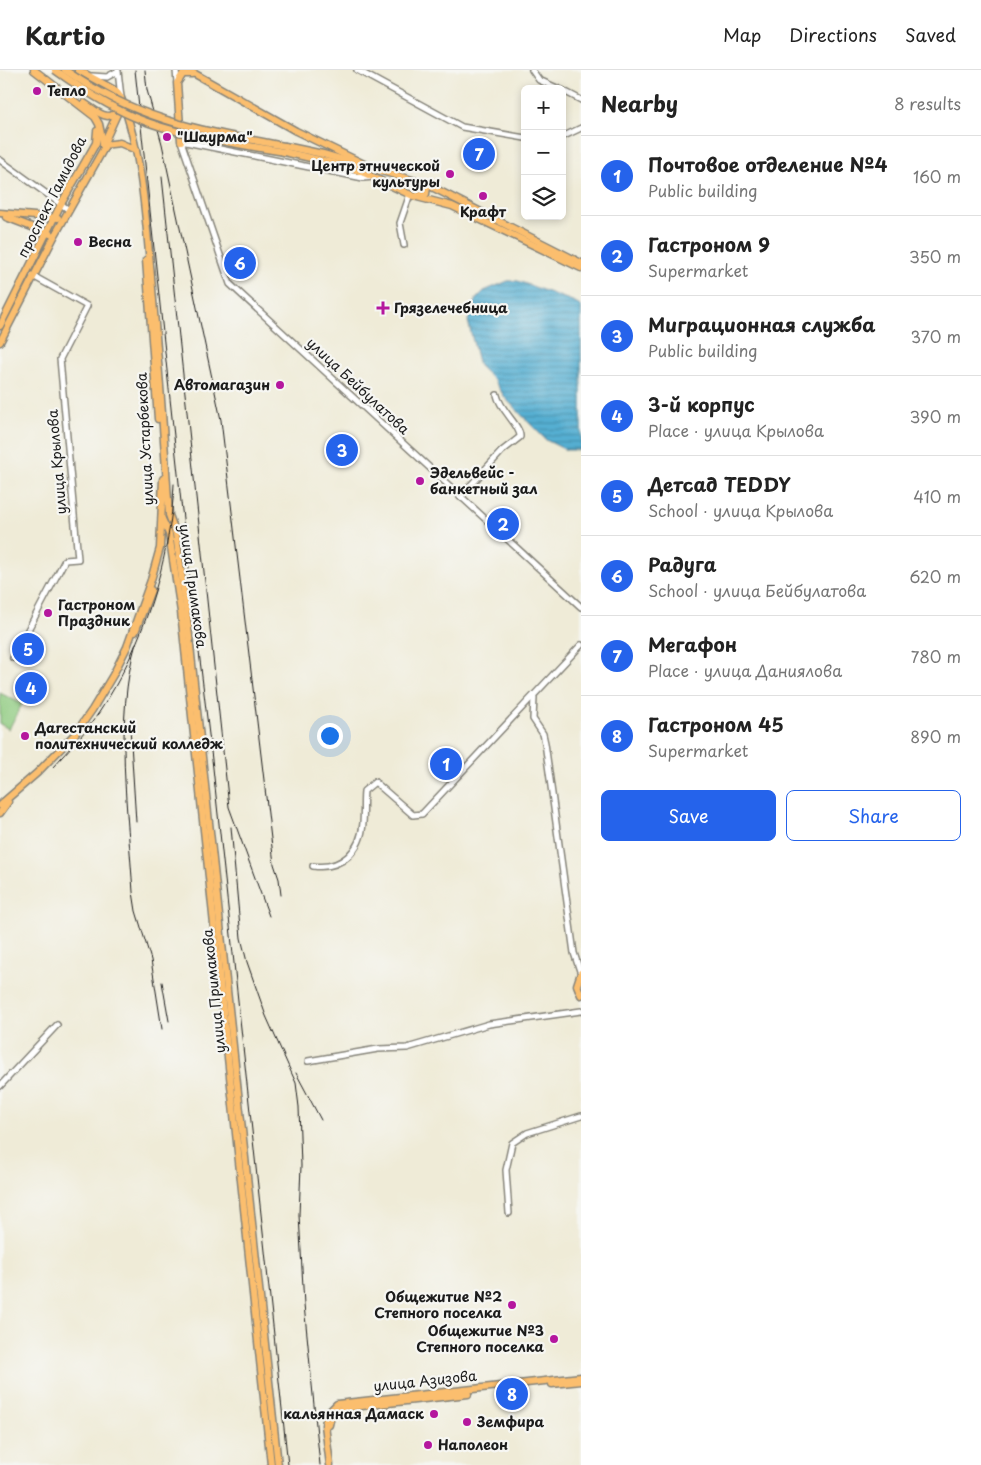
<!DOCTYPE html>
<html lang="en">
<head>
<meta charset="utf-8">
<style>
	body { margin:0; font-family:"Playpen Sans",sans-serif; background:#f2f2f2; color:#222 }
	.controls { position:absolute; right:15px; top:15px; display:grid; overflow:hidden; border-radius:8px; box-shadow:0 2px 8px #0003 }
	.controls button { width:45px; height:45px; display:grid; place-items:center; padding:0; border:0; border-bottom:1px solid #e0e0e0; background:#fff; color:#222; font:25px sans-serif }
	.you { position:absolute; left:329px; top:665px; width:18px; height:18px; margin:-12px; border:4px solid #fff; border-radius:50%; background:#1a73e8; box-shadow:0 0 0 8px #1a73e833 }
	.badge { display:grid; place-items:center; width:32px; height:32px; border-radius:50%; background:#2563eb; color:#fff; font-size:16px; font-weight:700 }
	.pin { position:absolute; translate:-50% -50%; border:2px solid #fff; box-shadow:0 1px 5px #0006 }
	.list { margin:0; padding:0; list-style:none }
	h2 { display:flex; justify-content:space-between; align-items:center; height:65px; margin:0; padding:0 20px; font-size:21px }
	h2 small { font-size:16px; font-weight:400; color:#767676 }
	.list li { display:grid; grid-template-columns:32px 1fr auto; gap:15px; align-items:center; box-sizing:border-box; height:80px; padding:0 20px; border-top:1px solid #e0e0e0 }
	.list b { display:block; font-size:19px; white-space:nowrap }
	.list p { margin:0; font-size:16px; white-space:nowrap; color:#767676 }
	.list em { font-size:16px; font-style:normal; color:#767676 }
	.actions { display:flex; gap:10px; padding:15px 20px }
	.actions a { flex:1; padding:11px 0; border:1px solid #2563eb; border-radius:8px; text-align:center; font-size:18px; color:#2563eb }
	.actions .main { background:#2563eb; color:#fff }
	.icon { flex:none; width:28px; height:28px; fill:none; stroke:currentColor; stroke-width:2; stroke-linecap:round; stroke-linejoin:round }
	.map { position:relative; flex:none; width:581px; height:1395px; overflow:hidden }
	header { display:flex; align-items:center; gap:30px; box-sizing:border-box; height:70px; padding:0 25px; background:#fff; border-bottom:1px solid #e0e0e0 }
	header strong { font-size:24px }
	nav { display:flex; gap:28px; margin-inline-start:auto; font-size:18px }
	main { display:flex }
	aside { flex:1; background:#fff }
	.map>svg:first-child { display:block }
	.grass { fill:#8fcb80; stroke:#56744e }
	.water { fill:url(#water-rules); stroke:#386677 }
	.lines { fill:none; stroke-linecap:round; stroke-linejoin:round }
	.minor-casing { stroke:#86847a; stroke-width:8 }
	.major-casing { stroke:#86847a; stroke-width:9 }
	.minor { stroke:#fff; stroke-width:5 }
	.major { stroke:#fbbe6e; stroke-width:6 }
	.rail { stroke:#1c1c1c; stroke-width:1 }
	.major-bridge-casing { stroke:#86847a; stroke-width:9; stroke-linecap:butt }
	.major-bridge { stroke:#fbbe6e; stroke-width:6 }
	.poi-dot { fill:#b5179e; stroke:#f6f6f2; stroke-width:2 }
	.labels { text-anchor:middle; stroke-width:4.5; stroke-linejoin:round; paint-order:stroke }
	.poi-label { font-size:14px; font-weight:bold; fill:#1c1c1c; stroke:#f6f6f2; text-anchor:start }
	.street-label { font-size:14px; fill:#1c1c1c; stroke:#f6f6f2 }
</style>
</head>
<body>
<header>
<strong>Kartio</strong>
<nav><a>Map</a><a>Directions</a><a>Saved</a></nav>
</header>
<main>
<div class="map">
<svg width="581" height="1395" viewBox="0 0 581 1395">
	<defs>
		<pattern id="water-rules" width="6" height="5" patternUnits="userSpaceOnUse" patternTransform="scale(1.25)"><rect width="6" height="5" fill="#55afd2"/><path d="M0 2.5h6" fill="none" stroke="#468eaa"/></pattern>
	</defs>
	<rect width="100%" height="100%" fill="#f6f6f2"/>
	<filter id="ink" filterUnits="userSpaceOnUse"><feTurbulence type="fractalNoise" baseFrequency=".02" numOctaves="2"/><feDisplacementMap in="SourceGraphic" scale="10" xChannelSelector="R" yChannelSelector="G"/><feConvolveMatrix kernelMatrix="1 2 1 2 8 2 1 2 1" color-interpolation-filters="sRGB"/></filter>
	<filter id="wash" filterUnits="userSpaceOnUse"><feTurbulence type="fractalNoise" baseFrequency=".0096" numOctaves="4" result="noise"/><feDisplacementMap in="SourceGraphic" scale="20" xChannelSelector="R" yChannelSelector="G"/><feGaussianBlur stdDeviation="1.12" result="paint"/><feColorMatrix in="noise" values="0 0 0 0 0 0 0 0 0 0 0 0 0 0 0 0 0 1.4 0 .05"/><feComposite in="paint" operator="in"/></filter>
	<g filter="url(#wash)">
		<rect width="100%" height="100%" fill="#efebd7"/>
		<polygon class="grass" points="0,623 22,634 9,659 0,654"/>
		<polygon class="water" points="508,211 518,211 575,232 581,237 581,380 566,380 546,370 506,329 493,309 479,296 468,251 476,229 484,221"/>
	</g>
	<g filter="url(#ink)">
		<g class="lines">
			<defs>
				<g id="minor">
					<polyline points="176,0 177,13"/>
					<polyline points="357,0 462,57 525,68"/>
					<polyline points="532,0 539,10 559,19"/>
					<polyline points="92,6 107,7 118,1 121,27"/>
					<polyline points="562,20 581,30"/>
					<polyline points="562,67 581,58"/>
					<polyline points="0,90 69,140"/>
					<polyline points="374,107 363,108 181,71 230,214 581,537"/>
					<polyline points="404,175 400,153 410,124"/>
					<path d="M460 427 502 381 520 367C521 356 500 340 497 325"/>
					<polyline points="13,588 65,490 78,489 60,289 87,236 33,206"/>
					<polyline points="534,628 533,649 543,664 545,673 574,883 581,904"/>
					<path d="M313 796C341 800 361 781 363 753 364 742 363 732 364 721L375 712 413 745 422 744 581 575"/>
					<polyline points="308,991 378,979 407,978 489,954 581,941"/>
					<polyline points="0,1016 57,955"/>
					<polyline points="509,1143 506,1100 512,1073 527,1063 581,1046"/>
				</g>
				<g id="major">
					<path d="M78 0 116 21 121 28C142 82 146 149 151 207 158 286 164 366 169 445L176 464 186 538 278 1395"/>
					<polyline points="188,0 296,61 364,94"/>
					<path d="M84 33C101 44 106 53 124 38"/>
					<polyline points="181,71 177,13 183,4 192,4"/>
					<polyline points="103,75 120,73 136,80"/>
					<polyline points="103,75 117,44"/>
					<polyline points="285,76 323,84 426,114 581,193"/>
					<polyline points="284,82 333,93 362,102 413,126 452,136 581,198"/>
					<polyline points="417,126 426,124 427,117 424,113"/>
					<polyline points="0,143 58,148"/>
					<polyline points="6,147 50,164"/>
					<polyline points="146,190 158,349"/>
					<polyline points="0,256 61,134 96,73 97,61"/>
					<polyline points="0,272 55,165 104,78 99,54 95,47 34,0"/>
					<polyline points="162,449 169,464 181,542 271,1395"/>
					<polyline points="135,562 151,520"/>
					<polyline points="0,735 37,703 75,664 92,640 113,605 127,577 151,510 160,478 163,409"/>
					<polyline points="0,743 8,732"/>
					<polyline points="581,903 577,915 581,925"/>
					<polyline points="552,1314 581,1311"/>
					<path d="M329 1355C331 1344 334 1341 344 1338L468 1324"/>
					<polyline points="330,1395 325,1355 327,1344 337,1334 581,1307"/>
				</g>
			</defs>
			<use href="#minor" class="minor-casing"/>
			<use href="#major" class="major-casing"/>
			<use href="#minor" class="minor"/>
			<use href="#major" class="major"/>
			<g class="rail">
				<polyline points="135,0 181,432 213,698 288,1395"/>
				<polyline points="145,0 147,20 162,74 221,350 274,794 279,809 281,825"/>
				<polyline points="162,107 229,737 269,846"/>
				<path d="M136 573C114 648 128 744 133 822L136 841 151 890 162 959"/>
				<polyline points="130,657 136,752"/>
				<path d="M53 697C69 679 87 661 100 641 142 579 171 488 174 414"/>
				<polyline points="231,757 241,868 247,892 266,946 296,1013 299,1037 301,1096 299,1145 304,1235 320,1395"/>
				<polyline points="162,912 169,951"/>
				<polyline points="296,1003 321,1050"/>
			</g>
			<defs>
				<g id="major-bridge">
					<path d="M55 0C80 18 106 35 134 47 182 67 234 73 284 82"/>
					<path d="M65 0C139 51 198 60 285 76"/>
				</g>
			</defs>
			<use href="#major-bridge" class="major-bridge-casing"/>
			<use href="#major-bridge" class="major-bridge"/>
		</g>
	</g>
	<g class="poi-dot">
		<circle cx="37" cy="21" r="5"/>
		<circle cx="167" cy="67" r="5"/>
		<circle cx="450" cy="104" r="5"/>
		<circle cx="483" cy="126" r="5"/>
		<circle cx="78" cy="172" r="5"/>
		<path d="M380.5 230.5h5v5h5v5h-5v5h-5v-5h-5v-5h5z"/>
		<circle cx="280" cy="315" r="5"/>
		<circle cx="420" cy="411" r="5"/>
		<circle cx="48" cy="543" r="5"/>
		<circle cx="25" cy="666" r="5"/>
		<circle cx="512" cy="1235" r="5"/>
		<circle cx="554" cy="1269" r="5"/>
		<circle cx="434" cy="1344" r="5"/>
		<circle cx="467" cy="1352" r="5"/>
		<circle cx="428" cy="1375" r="5"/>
	</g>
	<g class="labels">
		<g class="poi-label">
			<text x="47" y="26">Тепло</text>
			<text x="177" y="72">"Шаурма"</text>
			<text x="440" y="101" text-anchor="end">Центр этнической<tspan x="440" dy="16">культуры</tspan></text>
			<text x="483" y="147" text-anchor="middle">Крафт</text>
			<text x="88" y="177">Весна</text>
			<text x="394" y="243">Грязелечебница</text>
			<text x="270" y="320" text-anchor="end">Автомагазин</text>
			<text x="430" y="408">Эдельвейс -<tspan x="430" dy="16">банкетный зал</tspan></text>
			<text x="58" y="540">Гастроном<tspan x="58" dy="16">Праздник</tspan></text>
			<text x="35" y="663">Дагестанский<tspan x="35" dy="16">политехнический колледж</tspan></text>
			<text x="502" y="1232" text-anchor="end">Общежитие №2<tspan x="502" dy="16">Степного поселка</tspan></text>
			<text x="544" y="1266" text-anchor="end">Общежитие №3<tspan x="544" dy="16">Степного поселка</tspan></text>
			<text x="424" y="1349" text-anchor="end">кальянная Дамаск</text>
			<text x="477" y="1357">Земфира</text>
			<text x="438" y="1380">Наполеон</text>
		</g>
		<g class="street-label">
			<text transform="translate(52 127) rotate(-63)" y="5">проспект Гамидова</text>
			<text transform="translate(358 316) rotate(43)" y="5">улица Бейбулатова</text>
			<text transform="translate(145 369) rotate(-93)" y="5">улица Устарбекова</text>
			<text transform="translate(57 392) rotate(-95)" y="5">улица Крылова</text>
			<text transform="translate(193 516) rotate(82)" y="5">улица Примакова</text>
			<text transform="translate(214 921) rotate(-96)" y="5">улица Примакова</text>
			<text transform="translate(425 1311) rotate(-6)" y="5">улица Азизова</text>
		</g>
	</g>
</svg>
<div class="controls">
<button>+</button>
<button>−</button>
<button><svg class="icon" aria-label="layers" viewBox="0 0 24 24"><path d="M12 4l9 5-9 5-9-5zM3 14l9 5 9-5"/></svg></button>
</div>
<div class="you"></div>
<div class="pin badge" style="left:446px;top:694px">1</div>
<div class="pin badge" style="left:503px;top:454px">2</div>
<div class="pin badge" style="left:342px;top:380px">3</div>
<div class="pin badge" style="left:31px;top:618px">4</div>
<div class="pin badge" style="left:28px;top:579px">5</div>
<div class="pin badge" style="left:240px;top:193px">6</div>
<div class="pin badge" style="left:479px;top:84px">7</div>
<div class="pin badge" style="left:512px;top:1324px">8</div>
</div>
<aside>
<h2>Nearby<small>8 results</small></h2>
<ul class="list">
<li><span class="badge">1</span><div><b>Почтовое отделение №4</b><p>Public building</p></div><em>160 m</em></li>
<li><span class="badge">2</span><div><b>Гастроном 9</b><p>Supermarket</p></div><em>350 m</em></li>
<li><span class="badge">3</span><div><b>Миграционная служба</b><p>Public building</p></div><em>370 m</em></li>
<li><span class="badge">4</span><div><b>3-й корпус</b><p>Place · улица Крылова</p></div><em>390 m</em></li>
<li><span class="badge">5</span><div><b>Детсад TEDDY</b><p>School · улица Крылова</p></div><em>410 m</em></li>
<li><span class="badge">6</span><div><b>Радуга</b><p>School · улица Бейбулатова</p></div><em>620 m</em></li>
<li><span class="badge">7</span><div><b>Мегафон</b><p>Place · улица Даниялова</p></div><em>780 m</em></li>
<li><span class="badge">8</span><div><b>Гастроном 45</b><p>Supermarket</p></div><em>890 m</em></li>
</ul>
<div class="actions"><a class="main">Save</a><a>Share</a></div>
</aside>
</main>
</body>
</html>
